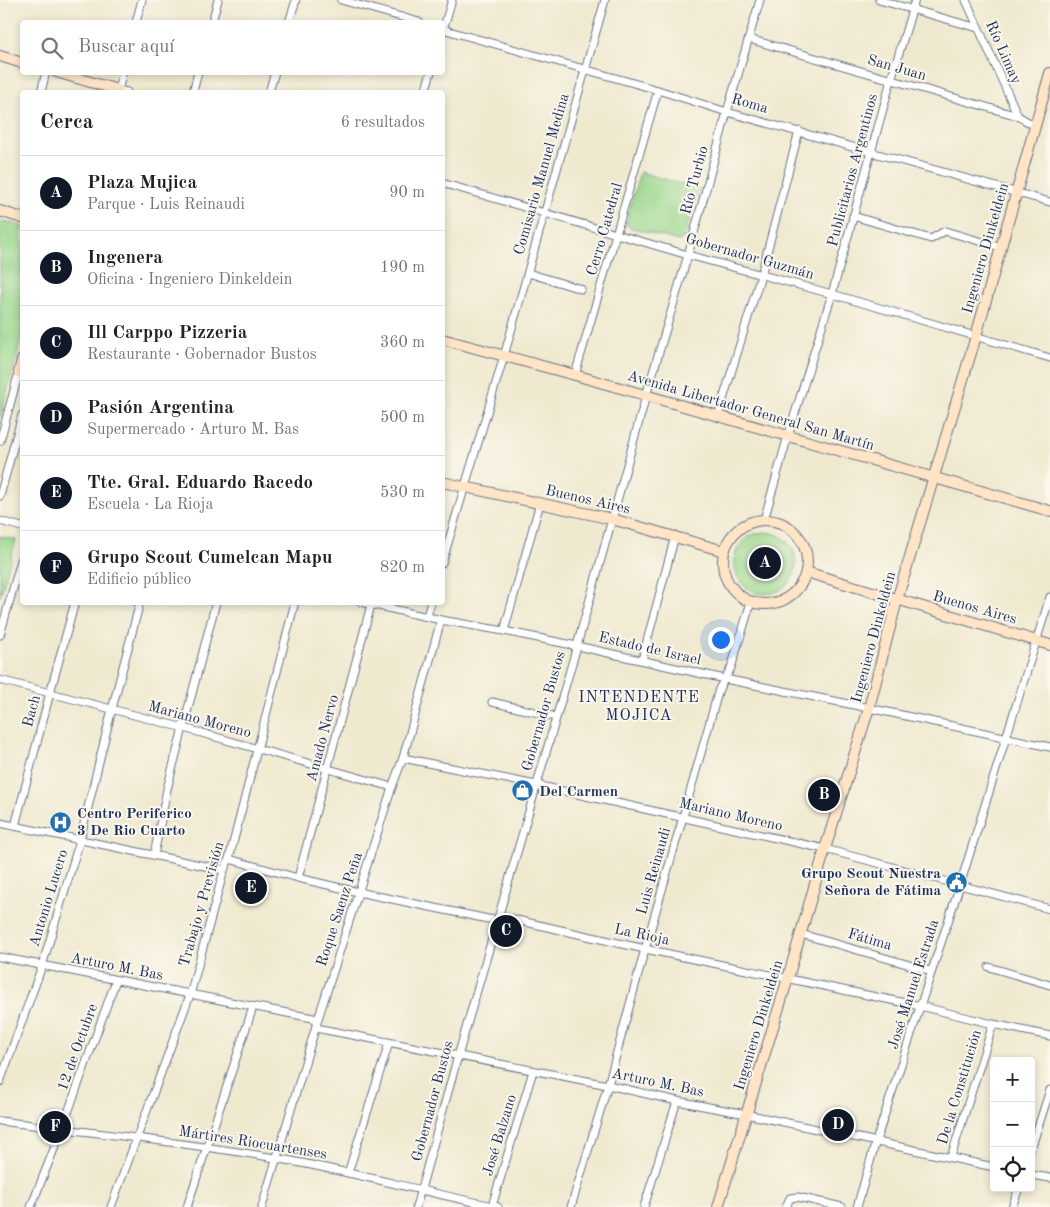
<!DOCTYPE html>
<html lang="es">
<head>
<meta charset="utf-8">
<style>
	body { margin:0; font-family:"Old Standard TT",serif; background:#f2f2f2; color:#222 }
	.controls { position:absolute; right:15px; bottom:15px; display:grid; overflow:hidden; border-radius:5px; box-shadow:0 2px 8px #0003 }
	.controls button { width:45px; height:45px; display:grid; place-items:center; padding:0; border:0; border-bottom:1px solid #e0e0e0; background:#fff; color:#222; font:25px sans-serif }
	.you { position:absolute; left:720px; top:639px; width:18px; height:18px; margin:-12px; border:4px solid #fff; border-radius:50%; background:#1a73e8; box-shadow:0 0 0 8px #1a73e833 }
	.badge { display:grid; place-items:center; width:32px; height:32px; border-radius:50%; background:#111827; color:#fff; font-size:16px; font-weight:700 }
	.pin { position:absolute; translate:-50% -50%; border:2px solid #fff; box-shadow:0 1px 5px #0006 }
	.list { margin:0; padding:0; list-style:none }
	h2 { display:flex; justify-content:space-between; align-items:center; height:65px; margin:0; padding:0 20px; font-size:21px }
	h2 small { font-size:16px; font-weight:400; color:#767676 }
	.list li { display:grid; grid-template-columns:32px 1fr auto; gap:15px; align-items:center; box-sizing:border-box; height:75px; padding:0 20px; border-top:1px solid #e0e0e0 }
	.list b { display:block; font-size:19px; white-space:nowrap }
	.list p { margin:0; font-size:16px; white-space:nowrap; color:#767676 }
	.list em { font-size:16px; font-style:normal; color:#767676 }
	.icon { flex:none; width:28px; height:28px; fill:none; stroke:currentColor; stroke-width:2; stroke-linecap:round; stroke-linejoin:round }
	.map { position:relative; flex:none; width:1050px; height:1207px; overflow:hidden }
	.search { position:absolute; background:#fff; box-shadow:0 2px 8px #0003; left:20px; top:20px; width:425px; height:55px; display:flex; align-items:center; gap:12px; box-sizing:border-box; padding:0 18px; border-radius:5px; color:#767676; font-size:19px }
	.panel { position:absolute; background:#fff; box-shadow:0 2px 8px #0003; left:20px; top:90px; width:425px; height:515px; border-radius:5px }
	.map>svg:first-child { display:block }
	.built { fill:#f6d2c4 }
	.green { fill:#97d58a; stroke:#598274 }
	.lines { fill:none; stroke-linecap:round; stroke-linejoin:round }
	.street-casing { stroke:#657086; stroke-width:9 }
	.secondary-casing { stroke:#657086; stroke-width:12 }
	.street { stroke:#fff; stroke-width:7 }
	.secondary { stroke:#ffe4c6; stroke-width:10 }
	.labels { text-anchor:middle; stroke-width:4; stroke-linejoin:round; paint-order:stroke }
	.street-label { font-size:15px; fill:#1b2f5e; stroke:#fbf7ec }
	.poi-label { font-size:15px; font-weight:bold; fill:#1b2f5e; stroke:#fbf7ec; text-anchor:start }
	.neighbourhood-label { font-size:16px; letter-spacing:1px; fill:#1b2f5e; stroke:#fbf7ec }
</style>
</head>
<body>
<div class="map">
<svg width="1050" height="1207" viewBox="0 0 1050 1207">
	<rect width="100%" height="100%" fill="#fbf7ec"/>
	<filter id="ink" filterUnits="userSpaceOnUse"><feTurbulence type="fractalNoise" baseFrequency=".02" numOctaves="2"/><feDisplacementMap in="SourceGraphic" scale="10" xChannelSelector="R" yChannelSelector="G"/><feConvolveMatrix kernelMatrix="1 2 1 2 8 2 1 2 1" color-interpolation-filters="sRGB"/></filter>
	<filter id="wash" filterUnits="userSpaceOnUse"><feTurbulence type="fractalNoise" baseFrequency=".0096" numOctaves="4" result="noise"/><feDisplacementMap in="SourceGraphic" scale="20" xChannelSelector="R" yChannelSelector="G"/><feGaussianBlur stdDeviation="1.12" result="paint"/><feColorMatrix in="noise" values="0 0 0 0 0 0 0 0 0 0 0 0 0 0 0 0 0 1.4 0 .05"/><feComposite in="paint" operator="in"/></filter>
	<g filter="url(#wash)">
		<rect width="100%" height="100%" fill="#efe9cf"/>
		<polygon class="built" points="52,813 72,818 71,831 48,827"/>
		<g class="green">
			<polygon points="640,172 699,189 684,238 679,241 629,227 626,222"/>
			<polygon points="0,220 22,226 22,337 0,418"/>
			<circle cx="765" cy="563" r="31"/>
			<polygon points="0,536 16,540 0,597"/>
		</g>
	</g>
	<g filter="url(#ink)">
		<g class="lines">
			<defs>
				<g id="street">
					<polyline points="341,0 419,22"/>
					<polyline points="879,0 978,28"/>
					<polyline points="966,0 1018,116"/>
					<polyline points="136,22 142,0"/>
					<polyline points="212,22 218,0"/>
					<polyline points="289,22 296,0"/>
					<polyline points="442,29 658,90 727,112 1050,202"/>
					<polyline points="442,33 452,0"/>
					<polyline points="749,39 1018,116 1035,126"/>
					<polyline points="123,72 118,90 127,92"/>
					<polyline points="41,92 46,72"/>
					<polyline points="193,92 198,72"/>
					<polyline points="269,92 275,72"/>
					<polyline points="425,92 431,72"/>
					<polyline points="442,183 688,255 832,294 1050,358"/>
					<polyline points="853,216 931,239 945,231 1000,247"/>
					<polyline points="528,273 581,289"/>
					<polyline points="575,375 658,90"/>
					<polyline points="718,416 761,275 799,131"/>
					<polyline points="0,441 19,372"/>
					<polyline points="0,496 22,415"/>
					<polyline points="764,520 788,436 832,294 891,80 915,0"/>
					<polyline points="0,521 22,527"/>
					<polyline points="442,563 504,356 605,0"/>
					<polyline points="361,602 441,620 504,631 577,646 725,679 869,708 1050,747"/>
					<polyline points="427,616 431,602"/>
					<polyline points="504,631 540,503"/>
					<polyline points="0,635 22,557"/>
					<polyline points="642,660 675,536"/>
					<polyline points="0,680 184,728 392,787"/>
					<polyline points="492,702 556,717"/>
					<polyline points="403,758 536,785 825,849 1050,909"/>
					<polyline points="0,823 224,870"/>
					<polyline points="15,826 50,693 75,602"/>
					<polyline points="154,855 167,789 216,602"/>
					<path d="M229 859 298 878 358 892 488 919C496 920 504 919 512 919L645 949 920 1006 993 1024 1050 1036"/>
					<polyline points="298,878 371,605"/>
					<polyline points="801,934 931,971"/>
					<polyline points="0,957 318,1019"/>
					<polyline points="989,967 1050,985"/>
					<polyline points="316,1028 608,1085 677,1101 746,1114 994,1167"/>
					<polyline points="0,1082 42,966 80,840 112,709 140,602"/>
					<path d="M0 1121C92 1133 184 1142 275 1158 350 1171 423 1192 498 1207"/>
					<polyline points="1031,1149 1050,1090"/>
					<polyline points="951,1157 993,1024"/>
					<polyline points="348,1173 389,1043"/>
					<polyline points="1031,1175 1050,1178"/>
					<polyline points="492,1206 533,1071"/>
					<polyline points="31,1207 62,1129 116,980"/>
					<polyline points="111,1207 190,995 224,870 229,859 295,602"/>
					<polyline points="187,1207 253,1007"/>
					<polyline points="262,1207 318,1019 392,787 403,758 441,620"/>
					<polyline points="416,1207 458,1056 577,646 646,396 688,255 727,112 760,0"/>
					<polyline points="571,1207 608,1085 645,949 683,817 719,689 731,668 751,602"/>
					<polyline points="644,1207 677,1101"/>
					<polyline points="786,1207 790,1198 798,1197 842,1207"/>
					<polyline points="857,1207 876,1141 960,885 1050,597"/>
					<polyline points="1012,1207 1019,1188"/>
				</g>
				<g id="secondary">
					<polyline points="0,56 22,63"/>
					<polyline points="56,72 118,90 118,92"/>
					<polyline points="0,211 22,218"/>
					<polyline points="442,339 575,375 1050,511"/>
					<polyline points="22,360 19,372 22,373"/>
					<polyline points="442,482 612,519 724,551"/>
					<circle cx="765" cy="562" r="42"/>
					<polyline points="806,572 1050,645"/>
					<polyline points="718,1207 788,978 825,849 869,708 897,600 976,336 1050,73"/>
				</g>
			</defs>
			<use href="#street" class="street-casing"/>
			<use href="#secondary" class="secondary-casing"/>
			<use href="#street" class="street"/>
			<use href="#secondary" class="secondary"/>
		</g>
	</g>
	<defs>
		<symbol id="shop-disc" viewBox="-11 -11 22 22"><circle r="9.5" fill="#1f6fb2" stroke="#fbf7ec"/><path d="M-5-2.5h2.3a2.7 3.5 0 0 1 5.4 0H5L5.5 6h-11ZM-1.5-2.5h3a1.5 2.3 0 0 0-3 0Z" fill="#fff"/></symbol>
		<symbol id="hospital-disc" viewBox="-11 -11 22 22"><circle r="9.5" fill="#1f6fb2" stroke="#fbf7ec"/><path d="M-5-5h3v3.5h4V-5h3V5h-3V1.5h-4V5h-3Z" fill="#fff"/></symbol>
		<symbol id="civic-disc" viewBox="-11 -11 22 22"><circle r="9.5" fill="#1f6fb2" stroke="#fbf7ec"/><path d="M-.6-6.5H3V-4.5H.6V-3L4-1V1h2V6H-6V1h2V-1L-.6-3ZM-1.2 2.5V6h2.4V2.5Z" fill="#fff"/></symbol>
	</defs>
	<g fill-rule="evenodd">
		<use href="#shop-disc" x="510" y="778" width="25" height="25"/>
		<use href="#hospital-disc" x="48" y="810" width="25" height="25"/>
		<use href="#civic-disc" x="944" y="870" width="25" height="25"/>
	</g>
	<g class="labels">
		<g class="street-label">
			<text transform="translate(1004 52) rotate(66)" y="5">Río Limay</text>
			<text transform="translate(897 67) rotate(16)" y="5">San Juan</text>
			<text transform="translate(750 103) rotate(16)" y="5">Roma</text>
			<text transform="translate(852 170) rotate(-75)" y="5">Publicitarios Argentinos</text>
			<text transform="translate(541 174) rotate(-74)" y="5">Comisario Manuel Medina</text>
			<text transform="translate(694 180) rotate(-75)" y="5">Río Turbio</text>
			<text transform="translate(604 229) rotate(-74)" y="5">Cerro Catedral</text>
			<text transform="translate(985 248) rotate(-74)" y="5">Ingeniero Dinkeldein</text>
			<text transform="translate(750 256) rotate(16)" y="5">Gobernador Guzmán</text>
			<text transform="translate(751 410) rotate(16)" y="5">Avenida Libertador General San Martín</text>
			<text transform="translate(588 499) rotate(13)" y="5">Buenos Aires</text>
			<text transform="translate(975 607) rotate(16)" y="5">Buenos Aires</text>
			<text transform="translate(873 637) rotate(-75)" y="5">Ingeniero Dinkeldein</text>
			<text transform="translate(650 648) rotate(13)" y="5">Estado de Israel</text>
			<text transform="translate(31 711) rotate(-75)" y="5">Bach</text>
			<text transform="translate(543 711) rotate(-74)" y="5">Gobernador Bustos</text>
			<text transform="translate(200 719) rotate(15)" y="5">Mariano Moreno</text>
			<text transform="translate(322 738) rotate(-75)" y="5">Amado Nervo</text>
			<text transform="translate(731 814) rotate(13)" y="5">Mariano Moreno</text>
			<text transform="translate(653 871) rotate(-74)" y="5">Luis Reinaudi</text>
			<text transform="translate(48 898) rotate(-73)" y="5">Antonio Lucero</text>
			<text transform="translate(201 904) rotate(-74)" y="5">Trabajo y Previsión</text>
			<text transform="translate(339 909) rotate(-72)" y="5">Roque Saenz Peña</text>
			<text transform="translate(642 934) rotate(12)" y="5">La Rioja</text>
			<text transform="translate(870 939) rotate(16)" y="5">Fátima</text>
			<text transform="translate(117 966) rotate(11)" y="5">Arturo M. Bas</text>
			<text transform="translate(913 984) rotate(-72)" y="5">José Manuel Estrada</text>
			<text transform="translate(758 1025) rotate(-73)" y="5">Ingeniero Dinkeldein</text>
			<text transform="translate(77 1047) rotate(-70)" y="5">12 de Octubre</text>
			<text transform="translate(658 1082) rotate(12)" y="5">Arturo M. Bas</text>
			<text transform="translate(959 1087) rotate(-73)" y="5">De la Constitución</text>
			<text transform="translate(432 1101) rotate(-75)" y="5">Gobernador Bustos</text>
			<text transform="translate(499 1135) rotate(-73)" y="5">José Balzano</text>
			<text transform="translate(253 1142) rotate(9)" y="5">Mártires Riocuartenses</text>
		</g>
		<g class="poi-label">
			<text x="539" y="796">Del Carmen</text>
			<text x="77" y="818">Centro Periferico<tspan x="77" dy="17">3 De Rio Cuarto</tspan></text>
			<text x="941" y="878" text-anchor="end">Grupo Scout Nuestra<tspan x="941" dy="17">Señora de Fátima</tspan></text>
		</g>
		<g class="neighbourhood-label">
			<text x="639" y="702">INTENDENTE<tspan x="639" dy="18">MOJICA</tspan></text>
		</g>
	</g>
</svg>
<div class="controls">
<button>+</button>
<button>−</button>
<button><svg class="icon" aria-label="locate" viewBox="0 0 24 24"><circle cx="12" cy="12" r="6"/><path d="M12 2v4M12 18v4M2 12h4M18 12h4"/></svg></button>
</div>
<div class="you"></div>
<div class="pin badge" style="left:765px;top:563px">A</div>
<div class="pin badge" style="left:824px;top:795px">B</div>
<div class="pin badge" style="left:506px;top:931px">C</div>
<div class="pin badge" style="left:838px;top:1125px">D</div>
<div class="pin badge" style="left:251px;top:888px">E</div>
<div class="pin badge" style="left:55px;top:1127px">F</div>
<div class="search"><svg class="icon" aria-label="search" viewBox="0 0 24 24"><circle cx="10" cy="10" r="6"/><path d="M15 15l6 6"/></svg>Buscar aquí</div>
<section class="panel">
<h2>Cerca<small>6 resultados</small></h2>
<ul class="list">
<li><span class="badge">A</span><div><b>Plaza Mujica</b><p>Parque · Luis Reinaudi</p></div><em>90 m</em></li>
<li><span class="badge">B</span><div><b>Ingenera</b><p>Oficina · Ingeniero Dinkeldein</p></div><em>190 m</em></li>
<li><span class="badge">C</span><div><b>Ill Carppo Pizzeria</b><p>Restaurante · Gobernador Bustos</p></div><em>360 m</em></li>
<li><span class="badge">D</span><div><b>Pasión Argentina</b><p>Supermercado · Arturo M. Bas</p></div><em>500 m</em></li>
<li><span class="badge">E</span><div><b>Tte. Gral. Eduardo Racedo</b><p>Escuela · La Rioja</p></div><em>530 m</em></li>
<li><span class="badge">F</span><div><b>Grupo Scout Cumelcan Mapu</b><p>Edificio público</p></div><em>820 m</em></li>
</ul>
</section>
</div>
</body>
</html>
